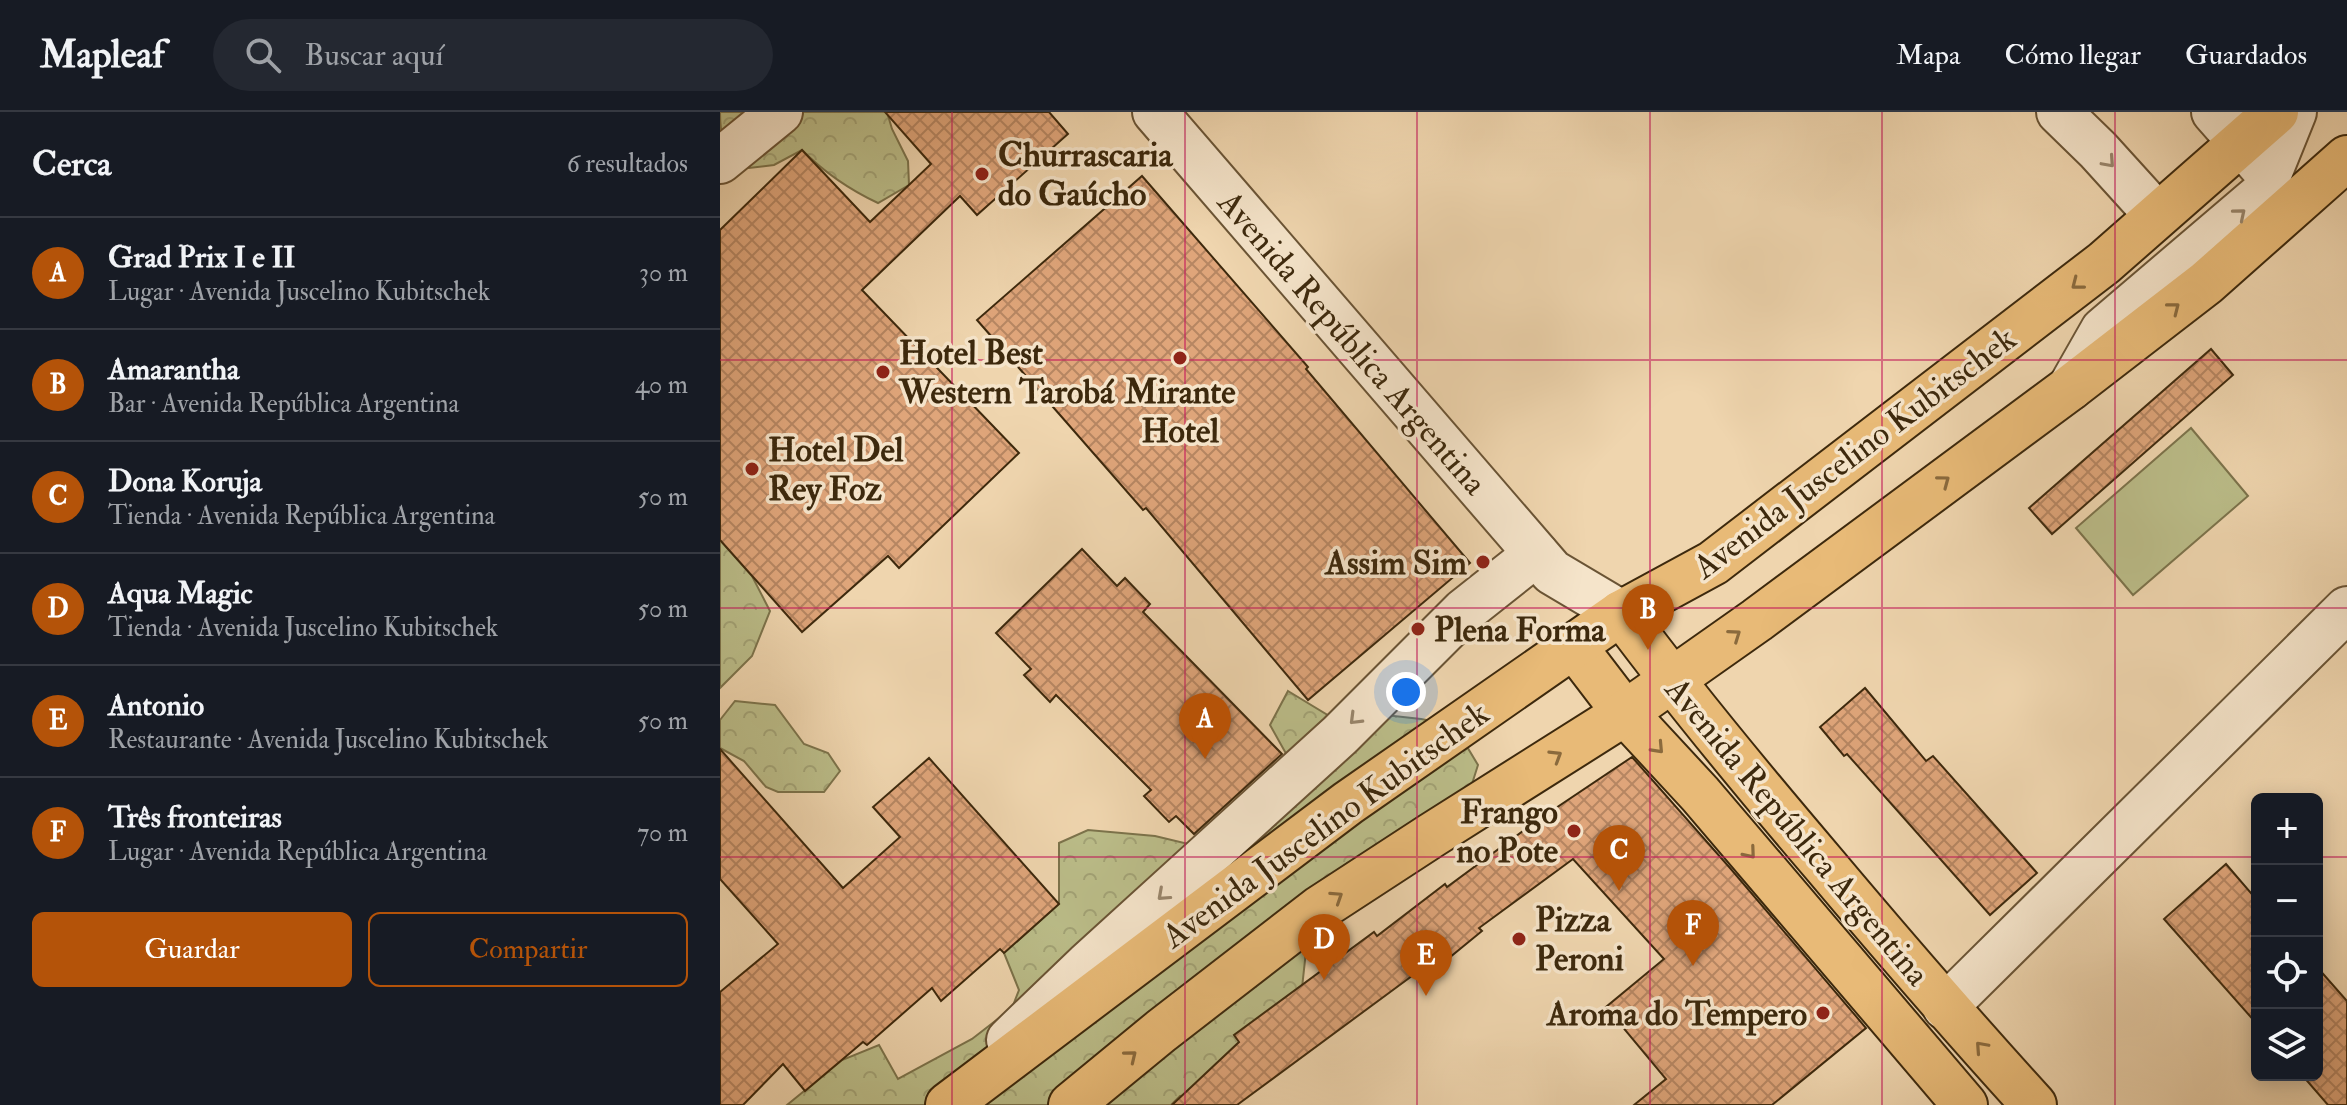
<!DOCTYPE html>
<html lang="es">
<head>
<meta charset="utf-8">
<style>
	body { margin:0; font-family:"IM FELL Double Pica",serif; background:#242831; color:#f1f3f6 }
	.controls { position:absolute; right:24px; bottom:24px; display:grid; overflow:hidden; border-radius:12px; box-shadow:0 4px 20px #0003 }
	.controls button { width:72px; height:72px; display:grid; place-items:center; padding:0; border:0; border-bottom:2px solid #363941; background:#171b24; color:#f1f3f6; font:40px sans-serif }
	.you { position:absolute; left:686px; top:580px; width:28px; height:28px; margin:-20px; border:6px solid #fff; border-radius:50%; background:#1a73e8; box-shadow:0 0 0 12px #1a73e833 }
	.badge { display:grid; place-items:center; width:52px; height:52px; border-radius:50%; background:#b45309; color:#fff; font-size:26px; font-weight:700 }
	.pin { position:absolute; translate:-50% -66px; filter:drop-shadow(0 2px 4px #0008) }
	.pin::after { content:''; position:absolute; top:42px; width:28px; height:24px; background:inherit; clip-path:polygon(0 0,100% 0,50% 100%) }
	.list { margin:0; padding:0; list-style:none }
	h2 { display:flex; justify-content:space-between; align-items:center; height:104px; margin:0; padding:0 32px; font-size:34px }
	h2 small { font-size:26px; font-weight:400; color:#9ea1a6 }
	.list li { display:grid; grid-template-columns:52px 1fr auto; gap:24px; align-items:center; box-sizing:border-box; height:112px; padding:0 32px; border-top:2px solid #363941 }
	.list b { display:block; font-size:30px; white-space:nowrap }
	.list p { margin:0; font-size:26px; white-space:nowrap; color:#9ea1a6 }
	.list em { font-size:26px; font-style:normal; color:#9ea1a6 }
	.actions { display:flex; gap:16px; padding:24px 32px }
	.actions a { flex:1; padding:18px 0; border:2px solid #b45309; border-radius:12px; text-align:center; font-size:28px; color:#b45309 }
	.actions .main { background:#b45309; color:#fff }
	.icon { flex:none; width:44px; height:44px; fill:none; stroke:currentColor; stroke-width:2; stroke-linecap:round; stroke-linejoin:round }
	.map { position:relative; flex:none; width:1627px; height:993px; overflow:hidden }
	header { display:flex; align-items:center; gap:48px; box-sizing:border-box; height:112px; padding:0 40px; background:#171b24; border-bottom:2px solid #363941 }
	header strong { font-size:38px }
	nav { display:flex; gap:44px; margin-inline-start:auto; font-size:28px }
	.search { width:560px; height:72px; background:#242831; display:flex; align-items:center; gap:20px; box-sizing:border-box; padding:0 28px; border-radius:44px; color:#9ea1a6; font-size:30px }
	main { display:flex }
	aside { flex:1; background:#171b24 }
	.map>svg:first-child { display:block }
	.grass { fill:#bbbd89; stroke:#7c734b; stroke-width:2 }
	.forest { fill:url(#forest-crowns); stroke:#7c734b; stroke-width:2 }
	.building { fill:url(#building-cross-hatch); stroke:#3d290d; stroke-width:2 }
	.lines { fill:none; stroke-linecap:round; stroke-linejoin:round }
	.minor-casing { stroke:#6a5435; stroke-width:48 }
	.major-casing { stroke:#3d290d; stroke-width:48 }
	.minor { stroke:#f5e4ca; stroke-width:44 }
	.major { stroke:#e8ba77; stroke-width:44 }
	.oneway { stroke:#99866c }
	.oneway2 { stroke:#8a6a3d }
	.grid { fill:none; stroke:#c2185b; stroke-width:2; stroke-opacity:0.55 }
	.poi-dot { fill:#8f2418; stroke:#f5e4ca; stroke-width:3 }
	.labels { text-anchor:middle; stroke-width:7; stroke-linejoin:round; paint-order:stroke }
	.poi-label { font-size:34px; font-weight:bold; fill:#3d290d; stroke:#f5e4ca; text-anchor:start }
	.street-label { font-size:34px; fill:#3d290d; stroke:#f5e4ca }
</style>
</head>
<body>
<header>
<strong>Mapleaf</strong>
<div class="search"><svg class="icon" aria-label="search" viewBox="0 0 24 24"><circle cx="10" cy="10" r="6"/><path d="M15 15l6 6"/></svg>Buscar aquí</div>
<nav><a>Mapa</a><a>Cómo llegar</a><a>Guardados</a></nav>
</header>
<main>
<aside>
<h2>Cerca<small>6 resultados</small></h2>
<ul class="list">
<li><span class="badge">A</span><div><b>Grad Prix I e II</b><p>Lugar · Avenida Juscelino Kubitschek</p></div><em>30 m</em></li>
<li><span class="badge">B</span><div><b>Amarantha</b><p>Bar · Avenida República Argentina</p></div><em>40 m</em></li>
<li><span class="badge">C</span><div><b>Dona Koruja</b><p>Tienda · Avenida República Argentina</p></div><em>50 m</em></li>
<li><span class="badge">D</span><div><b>Aqua Magic</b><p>Tienda · Avenida Juscelino Kubitschek</p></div><em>50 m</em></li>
<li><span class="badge">E</span><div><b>Antonio</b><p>Restaurante · Avenida Juscelino Kubitschek</p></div><em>50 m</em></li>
<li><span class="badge">F</span><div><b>Três fronteiras</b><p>Lugar · Avenida República Argentina</p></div><em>70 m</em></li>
</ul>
<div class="actions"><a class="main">Guardar</a><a>Compartir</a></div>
</aside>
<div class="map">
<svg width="1627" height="993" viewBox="0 0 1627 993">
	<defs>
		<pattern id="forest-crowns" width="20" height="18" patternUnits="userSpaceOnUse" patternTransform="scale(2)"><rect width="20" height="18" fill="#bbbd89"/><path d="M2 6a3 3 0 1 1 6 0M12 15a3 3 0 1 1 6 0" fill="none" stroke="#a2a275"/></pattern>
		<pattern id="building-cross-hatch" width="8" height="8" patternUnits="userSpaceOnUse" patternTransform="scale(2)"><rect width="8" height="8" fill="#dfa57a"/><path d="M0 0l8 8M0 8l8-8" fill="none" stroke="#b68662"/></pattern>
	</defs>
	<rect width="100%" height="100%" fill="#efd5ae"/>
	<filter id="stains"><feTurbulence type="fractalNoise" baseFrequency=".0025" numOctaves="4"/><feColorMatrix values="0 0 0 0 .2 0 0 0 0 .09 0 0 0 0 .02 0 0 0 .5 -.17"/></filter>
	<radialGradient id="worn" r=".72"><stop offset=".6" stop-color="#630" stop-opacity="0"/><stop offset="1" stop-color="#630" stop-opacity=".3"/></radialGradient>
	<polygon class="grass" points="1471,316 1528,384 1413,483 1356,416"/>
	<g class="forest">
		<path d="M0 0H167L172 17 188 49 189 73 158 91C130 78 104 60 82 38L54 53 29 56C7 33 0 34 0 0Z"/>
		<polygon points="0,428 32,464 50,499 32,544 0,576"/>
		<polygon points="568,579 616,608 629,599 701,607 734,613 758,653 745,694 660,740 627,751 595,789 587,830 581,885 502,981 460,984 451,993 67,993 122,948 159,933 178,967 252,927 292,896 299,878 284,841 339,792 339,731 368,718 435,724 489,737 573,654 550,613"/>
		<polygon points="15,589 55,593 84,632 108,641 120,659 104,680 58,680 46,675 24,649 0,636 0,608"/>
	</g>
	<g class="building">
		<polygon points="165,0 329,0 348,22 257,103 240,84 142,178 299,341 179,456 168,444 82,520 0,428 0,118 82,38 150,110 211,52"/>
		<polygon points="422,64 588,255 586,257 750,451 588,588 426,396 423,398 257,208"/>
		<polygon points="1491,237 1513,263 1332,422 1309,396"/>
		<polygon points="362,437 397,474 405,466 430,492 423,500 562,642 474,722 456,704 449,710 424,684 431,678 336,583 330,590 304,563 311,557 276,521"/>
		<polygon points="1145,576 1206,649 1213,644 1317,761 1270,803 1127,642 1124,644 1100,615"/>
		<polygon points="0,637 123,776 180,725 153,695 209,646 339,792 284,841 280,837 221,889 212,876 147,933 143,930 85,979 63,952 23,993 0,993 0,880 58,832 0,767"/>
		<polygon points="912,645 1010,756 1146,916 1052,993 914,993 946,967 886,895 944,847 853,747 759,816 762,819 724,850 719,844 517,993 452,993 519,930 514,923 654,820 657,824 725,772 727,775 815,710"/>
		<polygon points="1506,752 1537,788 1537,912 1444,807"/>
		<polygon points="1597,855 1627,889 1627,993 1608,993 1582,963 1597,963"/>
	</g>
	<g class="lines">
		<defs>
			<g id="minor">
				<polyline points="435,0 832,460 901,501"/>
				<polyline points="1339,0 1378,38 1437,103"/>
				<polyline points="1494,0 1545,58"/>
				<polyline points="0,49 60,0"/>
				<polyline points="1350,276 1383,218 1546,79 1549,62 1574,0"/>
				<polyline points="1225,895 1627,497"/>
				<polyline points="289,928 367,853 620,623 744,499 816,442"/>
			</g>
			<g id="major">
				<path d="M901 501C965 587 1033 669 1103 751 1172 833 1242 914 1314 993"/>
				<polyline points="853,533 905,601 980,682 1245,993"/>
				<polyline points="228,993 628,691 901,501 993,451 1384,151 1556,0"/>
				<polyline points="351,993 441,919 600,796 712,723 905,601 1037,508 1350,276 1486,171 1627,46"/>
			</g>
		</defs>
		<use href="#minor" class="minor-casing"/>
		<use href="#major" class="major-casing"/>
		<use href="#minor" class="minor"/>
		<use href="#major" class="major"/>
	</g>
	<defs><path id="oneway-chevron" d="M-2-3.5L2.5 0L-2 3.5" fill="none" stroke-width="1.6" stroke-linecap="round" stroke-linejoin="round" transform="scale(2)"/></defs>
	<g class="oneway">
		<use href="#oneway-chevron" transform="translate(1389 50) rotate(48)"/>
		<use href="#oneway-chevron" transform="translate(1520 102) rotate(-40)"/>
		<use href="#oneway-chevron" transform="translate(635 607) rotate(135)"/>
		<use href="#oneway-chevron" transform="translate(443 783) rotate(138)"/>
	</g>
	<g class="oneway2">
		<use href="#oneway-chevron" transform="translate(1357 172) rotate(142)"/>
		<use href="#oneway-chevron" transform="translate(1454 196) rotate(-38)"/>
		<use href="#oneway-chevron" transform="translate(1224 369) rotate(-37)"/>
		<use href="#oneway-chevron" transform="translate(1015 523) rotate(-35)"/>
		<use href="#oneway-chevron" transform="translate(938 636) rotate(47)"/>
		<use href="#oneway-chevron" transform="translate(836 644) rotate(-32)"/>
		<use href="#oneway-chevron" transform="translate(1030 741) rotate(50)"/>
		<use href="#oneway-chevron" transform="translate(617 785) rotate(-33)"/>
		<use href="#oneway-chevron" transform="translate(1261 935) rotate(-132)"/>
		<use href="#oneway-chevron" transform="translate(411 944) rotate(-39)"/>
	</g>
	<path class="grid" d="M232 0V993M465 0V993M697 0V993M930 0V993M1162 0V993M1395 0V993M0 248H1627M0 496H1627M0 745H1537M1597 745H1627"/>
	<g class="poi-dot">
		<circle cx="262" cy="62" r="8"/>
		<circle cx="460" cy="246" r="8"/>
		<circle cx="163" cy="260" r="8"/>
		<circle cx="32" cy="357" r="8"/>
		<circle cx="763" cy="450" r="8"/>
		<circle cx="698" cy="517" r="8"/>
		<circle cx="854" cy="719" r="8"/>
		<circle cx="799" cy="827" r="8"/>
		<circle cx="1103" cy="901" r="8"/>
	</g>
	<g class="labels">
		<g class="poi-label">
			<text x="278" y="54">Churrascaria<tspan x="278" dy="39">do Gaúcho</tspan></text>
			<text x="179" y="252">Hotel Best<tspan x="179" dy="39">Western Tarobá</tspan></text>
			<text x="460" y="291" text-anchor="middle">Mirante<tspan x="460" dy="39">Hotel</tspan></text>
			<text x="48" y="349">Hotel Del<tspan x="48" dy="39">Rey Foz</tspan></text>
			<text x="747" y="462" text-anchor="end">Assim Sim</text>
			<text x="714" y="529">Plena Forma</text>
			<text x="838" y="711" text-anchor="end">Frango<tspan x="838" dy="39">no Pote</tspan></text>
			<text x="815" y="819">Pizza<tspan x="815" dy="39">Peroni</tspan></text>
			<text x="1087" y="913" text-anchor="end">Aroma do Tempero</text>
		</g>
		<g class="street-label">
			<text transform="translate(633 230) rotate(49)" y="12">Avenida República Argentina</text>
			<text transform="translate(1134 340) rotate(-37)" y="12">Avenida Juscelino Kubitschek</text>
			<text transform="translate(605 712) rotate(-36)" y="12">Avenida Juscelino Kubitschek</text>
			<text transform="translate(1078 719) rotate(50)" y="12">Avenida República Argentina</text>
		</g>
	</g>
	<rect width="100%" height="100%" filter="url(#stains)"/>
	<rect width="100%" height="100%" fill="url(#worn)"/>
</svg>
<div class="controls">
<button>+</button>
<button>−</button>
<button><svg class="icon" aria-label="locate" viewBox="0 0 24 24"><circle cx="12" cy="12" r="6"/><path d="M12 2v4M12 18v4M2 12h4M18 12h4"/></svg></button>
<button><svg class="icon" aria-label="layers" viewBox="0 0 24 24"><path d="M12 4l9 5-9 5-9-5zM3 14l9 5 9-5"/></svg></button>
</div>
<div class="you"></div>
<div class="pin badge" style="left:485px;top:647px">A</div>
<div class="pin badge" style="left:928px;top:538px">B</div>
<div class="pin badge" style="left:899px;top:779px">C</div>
<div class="pin badge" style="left:604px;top:868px">D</div>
<div class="pin badge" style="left:706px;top:884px">E</div>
<div class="pin badge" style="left:973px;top:854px">F</div>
</div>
</main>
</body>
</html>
